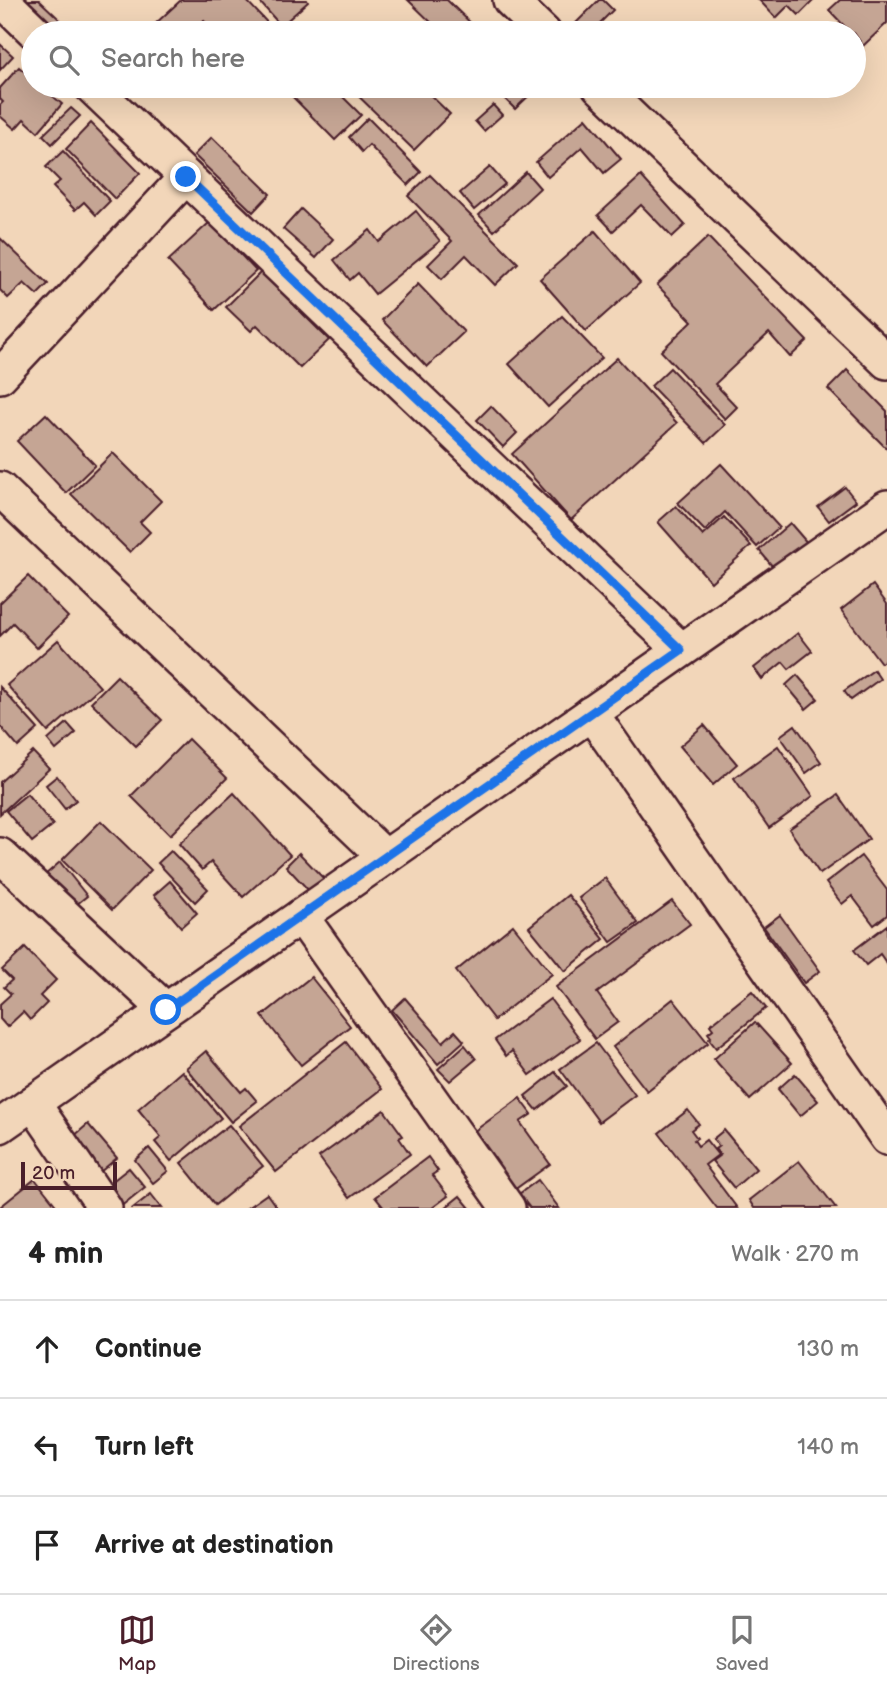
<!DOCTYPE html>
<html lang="en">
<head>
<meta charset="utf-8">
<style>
	body { margin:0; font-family:"Balsamiq Sans",sans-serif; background:#f2f2f2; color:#222 }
	.scale { position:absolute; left:21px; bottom:18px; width:96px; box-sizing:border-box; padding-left:7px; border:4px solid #4a1f2b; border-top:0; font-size:19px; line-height:24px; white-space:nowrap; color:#4a1f2b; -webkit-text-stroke:5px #f2d6b9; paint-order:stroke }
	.stop { position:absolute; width:21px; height:21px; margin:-16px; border:5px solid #1a73e8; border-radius:50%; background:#fff }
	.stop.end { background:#1a73e8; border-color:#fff; box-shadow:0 2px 7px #0008 }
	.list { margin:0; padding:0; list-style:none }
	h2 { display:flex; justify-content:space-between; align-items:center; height:91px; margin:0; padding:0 28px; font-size:30px }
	h2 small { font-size:23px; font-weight:400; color:#767676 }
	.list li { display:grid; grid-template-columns:46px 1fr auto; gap:21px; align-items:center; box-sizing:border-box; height:98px; padding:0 28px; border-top:2px solid #e0e0e0 }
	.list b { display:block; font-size:26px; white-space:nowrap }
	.list em { font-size:23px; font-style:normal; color:#767676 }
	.icon { flex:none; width:38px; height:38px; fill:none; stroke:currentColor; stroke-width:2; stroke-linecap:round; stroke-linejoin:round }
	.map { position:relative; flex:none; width:887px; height:1208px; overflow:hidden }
	.search { position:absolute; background:#fff; box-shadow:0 7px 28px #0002; left:21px; right:21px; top:21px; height:77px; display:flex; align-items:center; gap:18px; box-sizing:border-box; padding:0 24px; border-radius:38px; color:#767676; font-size:26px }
	.sheet { height:385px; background:#fff }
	nav { display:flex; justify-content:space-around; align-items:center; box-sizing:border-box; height:98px; border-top:2px solid #e0e0e0; background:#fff; font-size:19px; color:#767676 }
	nav a { display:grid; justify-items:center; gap:4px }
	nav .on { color:#4a1f2b }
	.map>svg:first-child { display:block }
	.building { fill:#c5a594; stroke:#4a1f2b; stroke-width:2 }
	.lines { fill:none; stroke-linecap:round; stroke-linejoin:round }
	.minor-casing { stroke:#4a1f2b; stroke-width:38 }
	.minor { stroke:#f2d6b9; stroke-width:33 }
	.route { stroke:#1a73e8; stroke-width:9 }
</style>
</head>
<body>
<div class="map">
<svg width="887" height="1208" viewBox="0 0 887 1208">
	<rect width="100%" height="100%" fill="#f2d6b9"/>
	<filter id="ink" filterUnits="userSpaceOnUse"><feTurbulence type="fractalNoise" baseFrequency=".0143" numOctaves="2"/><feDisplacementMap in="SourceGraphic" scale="14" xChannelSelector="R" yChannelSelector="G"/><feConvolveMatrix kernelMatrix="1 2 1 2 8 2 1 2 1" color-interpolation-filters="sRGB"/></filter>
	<g filter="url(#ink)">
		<g class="building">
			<polygon points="13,0 39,0 73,32 48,33"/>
			<polygon points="181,0 246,0 277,33 216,33 204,21 191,33 162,33 154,25"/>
			<polygon points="258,0 307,0 308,2 281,26"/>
			<polygon points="408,0 447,0 481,33 442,33"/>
			<polygon points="599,0 603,0 613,10 590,33 576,33 571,28"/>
			<polygon points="759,0 814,0 799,15 789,5 776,18"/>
			<polygon points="840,0 887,0 887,23 863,46 854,33 851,33 829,10"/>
			<polygon points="0,44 13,56 0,70"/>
			<polygon points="19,67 33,79 33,86 41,86 62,104 38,132 24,119 15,129 0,116 0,105 3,102 0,99 0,88"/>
			<polygon points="282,86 332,86 361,115 335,140"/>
			<polygon points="348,86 421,86 450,114 414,150"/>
			<polygon points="514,86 539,86 515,109 502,96"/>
			<polygon points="493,105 502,115 484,131 475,121"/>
			<polygon points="71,108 80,116 52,144 43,135"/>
			<polygon points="368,118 421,172 408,185 369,145 362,152 349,137"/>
			<polygon points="586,118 621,159 604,173 582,147 548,177 536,162"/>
			<polygon points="91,123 140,173 115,199 66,149"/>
			<polygon points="212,137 270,194 253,212 194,155"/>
			<polygon points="63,151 110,201 96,215 84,202 75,210 53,187 60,181 46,167"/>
			<polygon points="490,167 505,184 474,210 460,193"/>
			<polygon points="526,172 540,188 494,231 479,215"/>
			<polygon points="430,175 518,263 495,285 466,255 442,279 428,265 452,241 408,196"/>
			<polygon points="641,176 685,225 672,237 641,205 613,231 598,215"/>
			<polygon points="301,209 333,239 316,258 283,229"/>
			<polygon points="416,211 440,241 375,294 358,273 350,280 334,260 370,230 379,242"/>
			<polygon points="210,222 256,271 214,310 168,261"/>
			<polygon points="595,231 640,283 586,331 540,279"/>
			<polygon points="708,237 807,341 790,357 769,333 715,384 737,407 725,419 661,351 692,321 657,285"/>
			<polygon points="0,238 48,284 37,295 24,283 8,298 0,290"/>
			<polygon points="261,272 329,340 300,368 257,325 251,331 226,307"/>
			<polygon points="418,284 464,332 427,367 382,320"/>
			<polygon points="562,316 602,358 548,407 509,364"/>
			<polygon points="617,358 677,423 571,520 512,454"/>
			<polygon points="670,368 725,425 706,443 651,386"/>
			<polygon points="847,370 887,411 887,449 828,389"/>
			<polygon points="491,406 517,433 503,447 477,420"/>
			<polygon points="46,414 95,465 66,493 17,441"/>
			<polygon points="113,453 161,501 140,522 150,532 130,552 71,494"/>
			<polygon points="721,464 779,527 757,547 725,512 705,531 678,503"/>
			<polygon points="845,487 856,501 829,521 818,507"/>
			<polygon points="676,506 703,536 724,517 751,546 711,582 658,522"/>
			<polygon points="790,523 809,545 777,572 759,550"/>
			<polygon points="28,576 68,617 37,648 13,623 0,636 0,603"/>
			<polygon points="873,585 887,604 887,659 881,663 841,610"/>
			<polygon points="798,633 812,651 789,669 783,662 762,679 754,668"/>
			<polygon points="58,640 100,687 48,732 7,685"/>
			<polygon points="874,670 880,679 851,700 844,691"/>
			<polygon points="797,675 818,699 806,709 786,685"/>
			<polygon points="117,676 162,720 136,746 91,702"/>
			<polygon points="0,687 38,729 18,747 0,726"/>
			<polygon points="67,723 76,733 56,750 48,740"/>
			<polygon points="704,725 737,764 713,785 680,746"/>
			<polygon points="795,725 821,762 806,773 780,736"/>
			<polygon points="188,739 227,778 170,835 131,796"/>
			<polygon points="778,746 813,796 769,828 734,778"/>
			<polygon points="33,752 49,769 0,814 0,782"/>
			<polygon points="57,776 76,800 65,809 46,785"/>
			<polygon points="234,793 290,855 243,897 211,862 202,870 179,844"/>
			<polygon points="27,794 53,825 32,842 6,811"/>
			<polygon points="838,795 869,839 820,874 789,829"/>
			<polygon points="101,821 151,870 112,910 62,860"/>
			<polygon points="171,851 208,889 195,902 158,863"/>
			<polygon points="299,853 326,881 312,894 286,866"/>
			<polygon points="861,856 887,890 887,915 874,925 852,896 842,904 826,883"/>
			<polygon points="60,862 87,896 72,908 45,875"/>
			<polygon points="605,878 638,923 611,942 579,898"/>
			<polygon points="170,881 197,913 181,927 154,895"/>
			<polygon points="568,895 604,939 565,971 529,927"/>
			<polygon points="672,901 690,924 597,993 618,1022 595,1039 556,987"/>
			<polygon points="780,915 820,971 804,983 764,927"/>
			<polygon points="513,925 552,974 494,1020 456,971"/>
			<polygon points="887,925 887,964 880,954 866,965 854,950"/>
			<polygon points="25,948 56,980 40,996 47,1003 30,1020 23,1012 7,1027 0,1019 0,1004 11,994 4,987 12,980 2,970"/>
			<polygon points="311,977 350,1026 301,1065 262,1016"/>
			<polygon points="752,991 766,1008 716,1048 709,1039 711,1037 708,1033 713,1029 710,1025"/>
			<polygon points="405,998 443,1042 455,1031 464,1041 438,1064 392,1010"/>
			<polygon points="550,999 580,1039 530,1075 512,1051 506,1056 495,1040"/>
			<polygon points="673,999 708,1043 647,1091 613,1047"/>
			<polygon points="755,1022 792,1063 750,1100 714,1059"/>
			<polygon points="346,1042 382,1089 276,1172 239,1126"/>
			<polygon points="596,1043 635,1095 599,1122 560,1069"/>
			<polygon points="465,1045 476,1059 450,1081 438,1069"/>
			<polygon points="206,1051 241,1092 246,1088 257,1101 231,1122 186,1068"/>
			<polygon points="182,1071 221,1118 171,1161 155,1142 161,1137 138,1109"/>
			<polygon points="555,1072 567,1086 537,1110 525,1096"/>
			<polygon points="795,1074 818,1101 800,1116 778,1089"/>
			<polygon points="520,1098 532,1114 520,1122 550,1164 514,1190 473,1132"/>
			<polygon points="384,1110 403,1136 399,1138 410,1154 349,1198 319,1157"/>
			<polygon points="688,1110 699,1124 691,1130 697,1138 694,1140 698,1146 706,1140 718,1155 705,1165 737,1208 717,1208 659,1133"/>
			<polygon points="88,1124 117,1158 94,1177 66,1143"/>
			<polygon points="229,1125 263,1166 215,1205 181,1163"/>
			<polygon points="724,1130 756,1169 734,1188 712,1161 720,1155 715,1149 719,1146 713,1139"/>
			<polygon points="149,1148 168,1171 153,1183 135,1160"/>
			<polygon points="428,1157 438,1171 432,1175 448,1196 432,1208 384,1208 375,1197"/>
			<polygon points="799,1161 836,1208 754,1208 749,1200"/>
			<polygon points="129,1168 145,1187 119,1208 100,1191"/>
			<polygon points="35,1179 58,1208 0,1208 0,1207"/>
			<polygon points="538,1180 559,1208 530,1208 519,1194"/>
			<polygon points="151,1194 162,1208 133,1208"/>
			<polygon points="267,1194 277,1208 247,1208"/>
			<polygon points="460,1196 470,1208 445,1208"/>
		</g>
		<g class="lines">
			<defs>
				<g id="minor">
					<polyline points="2,0 36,33"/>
					<polyline points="510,0 544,33"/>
					<polyline points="91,86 681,650"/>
					<polyline points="599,86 887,362"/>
					<polyline points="0,376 186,177"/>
					<polyline points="0,489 385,857"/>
					<polyline points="591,713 887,1138"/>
					<polyline points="0,855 166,1010"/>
					<polyline points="301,916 508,1208"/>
					<polyline points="33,1103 105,1208"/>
					<polyline points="0,1126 887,507"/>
				</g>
			</defs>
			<use href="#minor" class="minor-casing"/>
			<use href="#minor" class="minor"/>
		</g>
	</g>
	<g class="lines" filter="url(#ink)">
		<polyline class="route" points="166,1010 681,650 186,177"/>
	</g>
</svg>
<div class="scale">20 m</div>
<div class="stop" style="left:166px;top:1010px"></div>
<div class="stop end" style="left:186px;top:177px"></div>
<div class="search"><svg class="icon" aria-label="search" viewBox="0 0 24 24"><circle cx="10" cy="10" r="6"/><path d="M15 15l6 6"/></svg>Search here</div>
</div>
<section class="sheet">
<h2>4 min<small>Walk · 270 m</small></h2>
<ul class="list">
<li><svg class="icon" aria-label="ahead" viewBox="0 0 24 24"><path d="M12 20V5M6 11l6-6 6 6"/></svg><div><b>Continue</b></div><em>130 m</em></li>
<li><svg class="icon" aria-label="left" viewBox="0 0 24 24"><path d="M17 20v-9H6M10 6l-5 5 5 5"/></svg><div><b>Turn left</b></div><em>140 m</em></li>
<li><svg class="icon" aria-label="arrive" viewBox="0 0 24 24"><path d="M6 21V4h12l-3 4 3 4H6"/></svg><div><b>Arrive at destination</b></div></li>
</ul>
</section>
<nav>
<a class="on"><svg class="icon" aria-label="map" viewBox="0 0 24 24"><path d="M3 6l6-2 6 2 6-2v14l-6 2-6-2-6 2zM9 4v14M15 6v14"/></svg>Map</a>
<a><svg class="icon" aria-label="directions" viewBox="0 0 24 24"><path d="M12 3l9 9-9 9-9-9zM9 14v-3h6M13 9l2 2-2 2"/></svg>Directions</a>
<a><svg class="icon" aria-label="saved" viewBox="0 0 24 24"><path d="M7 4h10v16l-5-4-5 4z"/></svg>Saved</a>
</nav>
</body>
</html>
